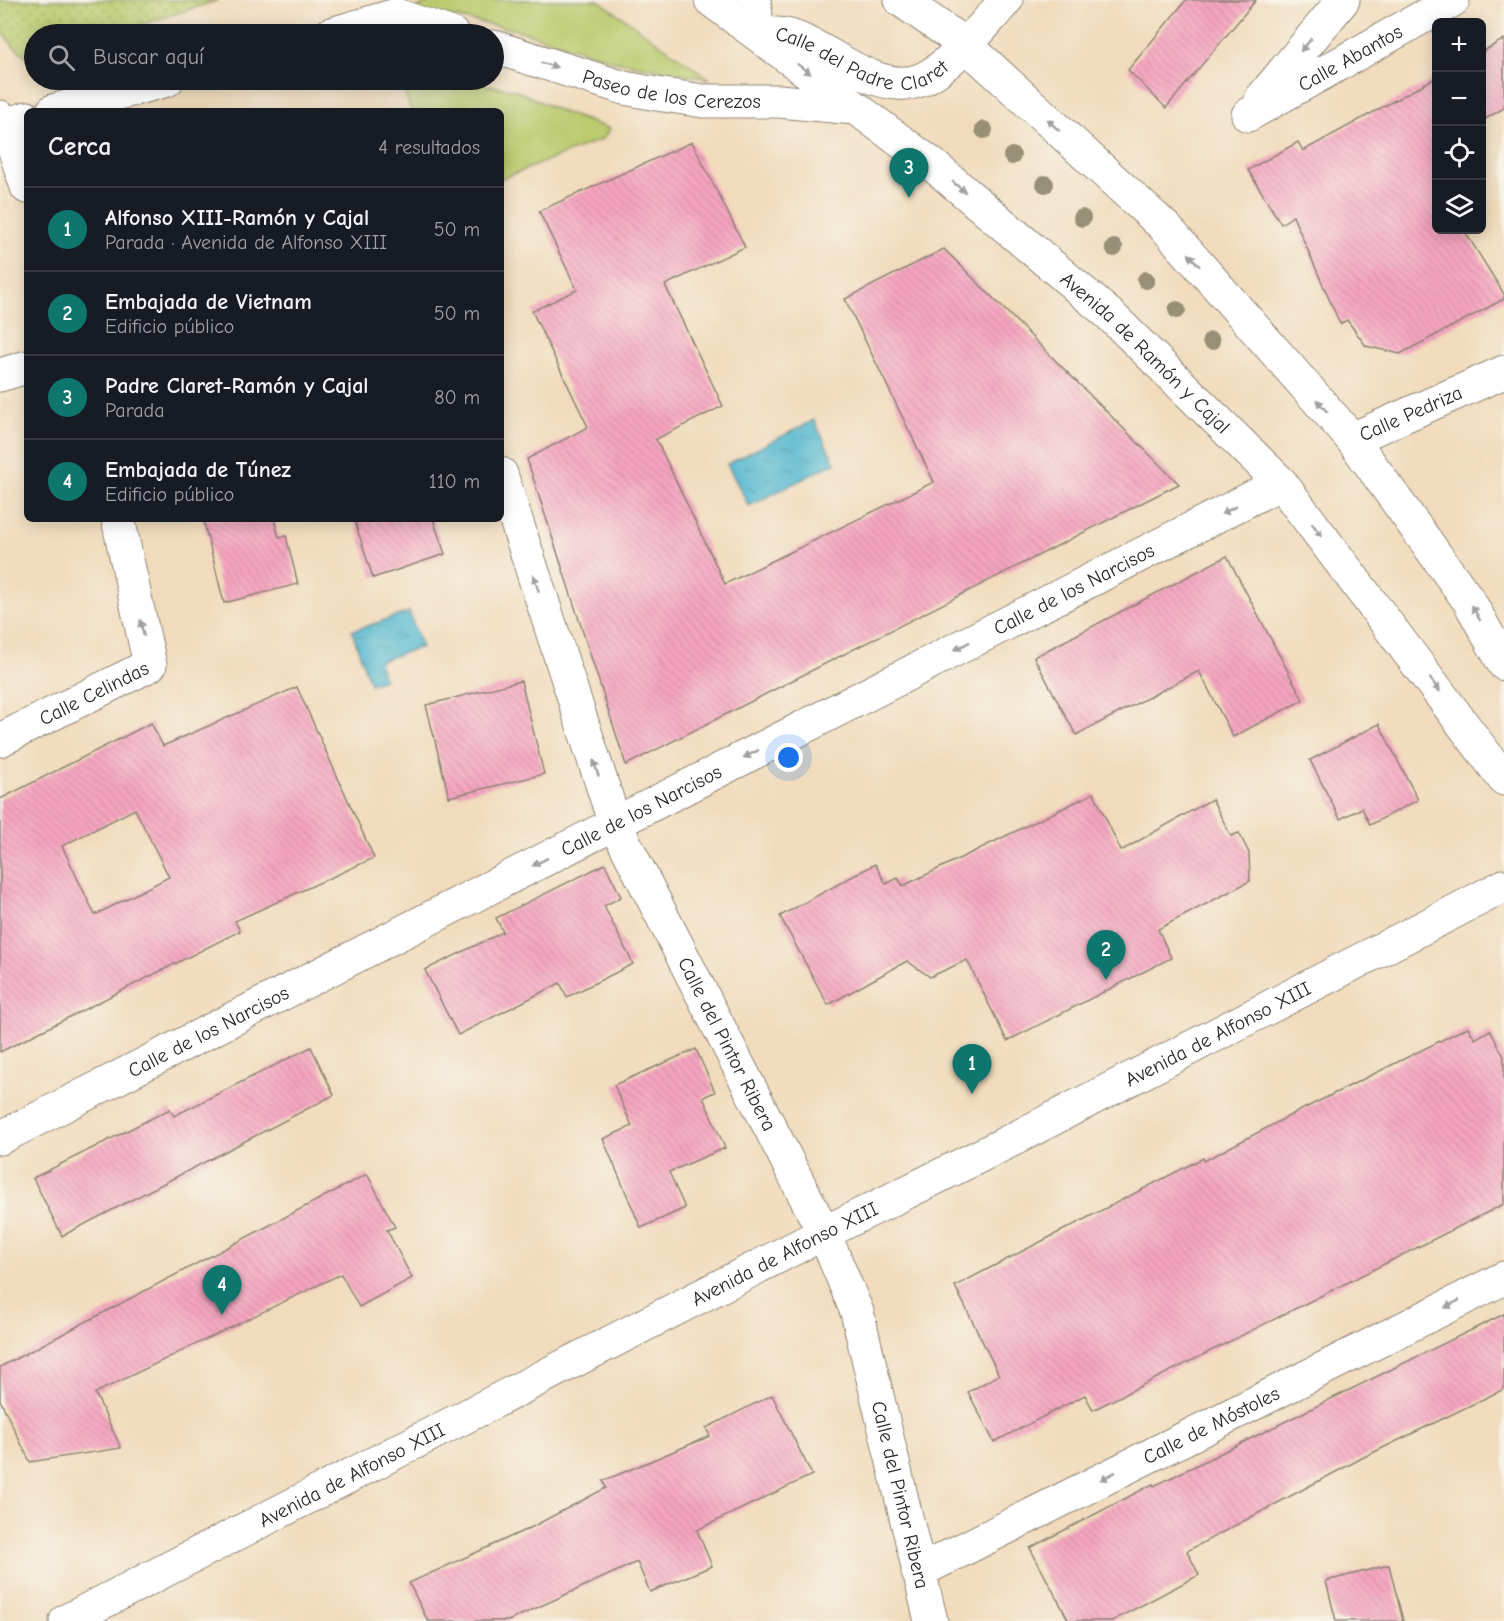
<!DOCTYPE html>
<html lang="es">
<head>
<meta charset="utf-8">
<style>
	body { margin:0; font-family:"Comic Neue",sans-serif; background:#242831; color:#f1f3f6 }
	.controls { position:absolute; right:18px; top:18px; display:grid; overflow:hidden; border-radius:9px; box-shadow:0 3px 15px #0003 }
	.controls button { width:54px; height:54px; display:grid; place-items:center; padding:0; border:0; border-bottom:2px solid #363941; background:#171b24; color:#f1f3f6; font:30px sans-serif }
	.you { position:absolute; left:789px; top:758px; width:21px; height:21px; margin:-15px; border:4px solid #fff; border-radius:50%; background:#1a73e8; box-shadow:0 0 0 9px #1a73e833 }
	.badge { display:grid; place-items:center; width:39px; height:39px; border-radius:50%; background:#0f766e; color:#fff; font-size:20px; font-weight:700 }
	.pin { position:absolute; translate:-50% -50px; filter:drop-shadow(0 2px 3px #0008) }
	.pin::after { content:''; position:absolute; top:32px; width:21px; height:18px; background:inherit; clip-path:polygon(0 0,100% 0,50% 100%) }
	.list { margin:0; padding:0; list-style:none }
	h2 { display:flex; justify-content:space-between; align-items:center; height:78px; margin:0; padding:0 24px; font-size:26px }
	h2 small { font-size:20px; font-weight:400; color:#9ea1a6 }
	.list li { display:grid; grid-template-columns:39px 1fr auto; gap:18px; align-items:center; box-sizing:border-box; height:84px; padding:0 24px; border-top:2px solid #363941 }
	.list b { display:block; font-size:22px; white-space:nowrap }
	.list p { margin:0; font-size:20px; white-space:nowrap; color:#9ea1a6 }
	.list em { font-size:20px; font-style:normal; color:#9ea1a6 }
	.icon { flex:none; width:33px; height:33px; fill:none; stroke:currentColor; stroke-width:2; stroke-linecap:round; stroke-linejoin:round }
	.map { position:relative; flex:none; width:1504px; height:1621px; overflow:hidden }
	.search { position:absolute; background:#171b24; box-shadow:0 3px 15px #0003; left:24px; top:24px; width:480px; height:66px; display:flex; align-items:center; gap:15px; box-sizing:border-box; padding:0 21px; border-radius:33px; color:#9ea1a6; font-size:22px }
	.panel { position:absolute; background:#171b24; box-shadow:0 3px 15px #0003; left:24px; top:108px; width:480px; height:414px; border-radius:9px }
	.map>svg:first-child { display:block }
	.green { fill:#baca6d; stroke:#727a4c; stroke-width:1.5 }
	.park { fill:url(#park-dots); stroke:#727a4c; stroke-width:1.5 }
	.water { fill:url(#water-ripples); stroke:#3e717d; stroke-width:1.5 }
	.building { fill:url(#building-back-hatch); fill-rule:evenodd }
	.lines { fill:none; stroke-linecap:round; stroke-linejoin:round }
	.street-casing { stroke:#8e8374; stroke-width:35 }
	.secondary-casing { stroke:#8e8374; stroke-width:35 }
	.street { stroke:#fff; stroke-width:33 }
	.secondary { stroke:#fff; stroke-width:33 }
	.tree { fill:#989076 }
	.oneway { fill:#a0a0a0 }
	.labels { text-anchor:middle; stroke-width:4.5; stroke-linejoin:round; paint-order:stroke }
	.street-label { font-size:20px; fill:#2b2b2b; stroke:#f7f3e8 }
</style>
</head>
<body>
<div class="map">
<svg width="1504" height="1621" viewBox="0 0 1504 1621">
	<defs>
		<pattern id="park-dots" width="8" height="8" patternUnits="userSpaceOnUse" patternTransform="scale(1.5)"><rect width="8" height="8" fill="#baca6d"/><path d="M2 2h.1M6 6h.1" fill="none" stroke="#97a45a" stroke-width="1.8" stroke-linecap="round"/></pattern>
		<pattern id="water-ripples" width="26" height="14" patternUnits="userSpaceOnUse" patternTransform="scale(1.5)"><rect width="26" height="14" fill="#51b7cf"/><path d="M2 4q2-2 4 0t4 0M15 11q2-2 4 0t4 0" fill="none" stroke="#4395a8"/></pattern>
		<pattern id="building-back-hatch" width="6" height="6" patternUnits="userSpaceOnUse" patternTransform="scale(1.5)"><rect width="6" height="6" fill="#f5a5c0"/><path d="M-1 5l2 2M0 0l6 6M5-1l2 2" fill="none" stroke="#d28ea5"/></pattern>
	</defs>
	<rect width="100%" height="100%" fill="#f7f3e8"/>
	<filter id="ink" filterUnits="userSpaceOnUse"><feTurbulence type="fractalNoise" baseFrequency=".0167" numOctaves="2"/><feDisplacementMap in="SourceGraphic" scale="12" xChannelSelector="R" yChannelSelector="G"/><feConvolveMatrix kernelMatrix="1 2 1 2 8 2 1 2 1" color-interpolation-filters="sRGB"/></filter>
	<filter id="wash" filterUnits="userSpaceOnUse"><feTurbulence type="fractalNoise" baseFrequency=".008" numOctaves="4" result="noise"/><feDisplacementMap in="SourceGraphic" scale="24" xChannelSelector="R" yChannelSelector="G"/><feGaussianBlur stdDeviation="1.35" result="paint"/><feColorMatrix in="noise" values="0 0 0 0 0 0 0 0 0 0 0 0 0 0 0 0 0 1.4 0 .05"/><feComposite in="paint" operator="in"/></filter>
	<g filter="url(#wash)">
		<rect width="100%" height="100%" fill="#f1dbbc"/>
		<g class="green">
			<polygon points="435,0 598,0 710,79 615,61 520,31 459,18 415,16 415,9"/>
			<polygon points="401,80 462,80 515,90 562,112 610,129 603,139 501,179 501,111 411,111"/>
		</g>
		<path class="park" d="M0 0H219L112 34H34V58C20 57 9 40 0 30Z"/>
		<g class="water">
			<polygon points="814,420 835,463 749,506 727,464"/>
			<polygon points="409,612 422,647 379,661 384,679 370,684 352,631"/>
		</g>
		<g id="blocks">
			<g class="building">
				<polygon points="1186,0 1256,0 1166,108 1128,70"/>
				<polygon points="1504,39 1504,108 1482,121 1482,52"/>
				<polygon points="1437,77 1437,230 1464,230 1504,294 1504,299 1400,354 1366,346 1347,320 1340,324 1293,216 1281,224 1248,170 1298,142 1303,151"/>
				<polygon points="692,142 745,247 665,285 723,406 656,439 725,584 934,482 845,299 944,249 1179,484 626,765 527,459 588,427 532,311 577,290 539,211"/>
				<polygon points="203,519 274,519 279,537 286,536 298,584 224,603"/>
				<polygon points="354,519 433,519 445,554 373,578"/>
				<polygon points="1227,556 1303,700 1233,737 1199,671 1076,735 1034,657"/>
				<polygon points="521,681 544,774 449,797 426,705"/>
				<path d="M297 687 374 858 235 921 240 931 0 1052V799L151 723 163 746ZM135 809 169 877 95 915 62 846Z"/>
				<polygon points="1379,724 1418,800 1370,825 1362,808 1340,819 1310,760"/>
				<polygon points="1094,793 1121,851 1212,799 1231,836 1239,833 1249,853 1250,881 1158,929 1171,958 1007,1041 967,960 930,977 907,961 828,1005 780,916 875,864 886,884 898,878 903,886"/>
				<polygon points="605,864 621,897 604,906 633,964 567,997 560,983 458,1035 425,970 503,932 496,918"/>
				<polygon points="1468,1027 1475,1039 1490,1030 1504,1057 1504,1204 1093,1410 1085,1395 994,1442 968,1392 999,1375 955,1286 1203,1158 1204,1161 1289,1116"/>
				<polygon points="311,1047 334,1095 62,1236 33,1178 170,1109 174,1116"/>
				<polygon points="696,1049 715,1092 703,1097 725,1148 669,1172 685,1208 641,1228 603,1139 632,1126 614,1085"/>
				<polygon points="367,1174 395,1227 387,1230 412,1278 359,1307 341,1274 95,1393 121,1448 30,1462 0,1400 0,1367"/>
				<polygon points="1504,1314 1504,1389 1364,1457 1187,1551 1199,1575 1112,1621 1069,1621 1030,1548 1153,1484 1154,1486"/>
				<polygon points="772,1395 812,1475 697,1530 712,1566 650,1592 637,1562 508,1621 428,1621 409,1583 532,1527 606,1488 603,1481 710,1436 706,1428"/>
				<polygon points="1389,1565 1403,1621 1336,1621 1326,1581"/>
			</g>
		</g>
	</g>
	<g filter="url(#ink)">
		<use href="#blocks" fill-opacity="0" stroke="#8e8374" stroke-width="1.5"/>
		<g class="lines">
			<defs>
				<g id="street">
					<path id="s1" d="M754 0 758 33C768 34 780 33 790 36 830 48 870 91 914 82 943 76 987 22 1006 0"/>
					<polyline points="396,15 452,34"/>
					<path id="s2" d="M494 47 624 88 657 94 703 101H779L855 108"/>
					<polyline points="1261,99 1343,0"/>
					<path id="s3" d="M1248 115 1453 0"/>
					<polyline points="0,117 6,124 27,187"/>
					<polyline points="0,375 27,367"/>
					<path id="s4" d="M1352 439 1504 372"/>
					<path id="s5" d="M501 474 615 824 824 1233 857 1312 931 1621"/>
					<path id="s6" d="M0 740 150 665 118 519"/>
					<path id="s7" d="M0 1138 1281 483"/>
					<path id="s8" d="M918 1572 1504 1278"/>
				</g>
				<g id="secondary">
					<path id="s9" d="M711 0 934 166 1110 315 1281 483 1504 779"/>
					<polyline points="901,0 966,45 1167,229 1352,439 1469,601 1504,664"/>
					<polyline points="331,34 396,15"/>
					<polyline points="53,111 167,80"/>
					<polyline points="0,126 27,118"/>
					<path id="s10" d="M66 1621 824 1233 1002 1145 1504 886"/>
				</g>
			</defs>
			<use href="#street" class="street-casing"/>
			<use href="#secondary" class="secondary-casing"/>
			<use href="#street" class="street"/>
			<use href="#secondary" class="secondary"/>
		</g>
		<g class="tree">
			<circle cx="984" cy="130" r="9"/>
			<circle cx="1012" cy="156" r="9"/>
			<circle cx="1045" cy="184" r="9"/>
			<circle cx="1082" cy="218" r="9"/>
			<circle cx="1114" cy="248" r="9"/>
			<circle cx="1146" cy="280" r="9"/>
			<circle cx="1177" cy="310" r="9"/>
			<circle cx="1211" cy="341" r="9"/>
		</g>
		<defs><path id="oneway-solid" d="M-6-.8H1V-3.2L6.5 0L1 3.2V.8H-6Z" transform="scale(1.5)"/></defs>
		<g class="oneway">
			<use href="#oneway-solid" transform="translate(1306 45) rotate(130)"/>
			<use href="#oneway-solid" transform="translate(549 65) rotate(17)"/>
			<use href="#oneway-solid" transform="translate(804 69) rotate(37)"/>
			<use href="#oneway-solid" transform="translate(1053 125) rotate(-138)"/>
			<use href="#oneway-solid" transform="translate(959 187) rotate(40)"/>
			<use href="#oneway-solid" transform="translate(1194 260) rotate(-131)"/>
			<use href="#oneway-solid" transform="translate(1322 406) rotate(-131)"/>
			<use href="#oneway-solid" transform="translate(1229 510) rotate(153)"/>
			<use href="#oneway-solid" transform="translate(1317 530) rotate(53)"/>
			<use href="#oneway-solid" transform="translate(536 583) rotate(-108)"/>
			<use href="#oneway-solid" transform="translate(1476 613) rotate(-119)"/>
			<use href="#oneway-solid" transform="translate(142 628) rotate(-102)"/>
			<use href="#oneway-solid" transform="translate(962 646) rotate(153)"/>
			<use href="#oneway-solid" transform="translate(1435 685) rotate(53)"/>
			<use href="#oneway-solid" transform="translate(751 754) rotate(153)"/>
			<use href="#oneway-solid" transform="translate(596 768) rotate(-108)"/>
			<use href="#oneway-solid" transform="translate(540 862) rotate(153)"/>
			<use href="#oneway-solid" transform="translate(1452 1304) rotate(153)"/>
			<use href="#oneway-solid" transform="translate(1108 1476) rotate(153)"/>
		</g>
	</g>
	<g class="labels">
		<g class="street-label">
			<text dy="7" stroke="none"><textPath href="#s1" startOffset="144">Calle del Padre Claret</textPath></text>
			<text dy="7" stroke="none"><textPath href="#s3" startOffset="117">Calle Abantos</textPath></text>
			<text dy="7" stroke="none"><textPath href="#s2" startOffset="184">Paseo de los Cerezos</textPath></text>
			<text dy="7" stroke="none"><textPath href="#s9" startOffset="560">Avenida de Ramón y Cajal</textPath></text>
			<text dy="7" stroke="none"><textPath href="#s4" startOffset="64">Calle Pedriza</textPath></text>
			<text dy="7" stroke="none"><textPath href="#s7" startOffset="1206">Calle de los Narcisos</textPath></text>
			<text dy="7" stroke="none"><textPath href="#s6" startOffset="105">Calle Celindas</textPath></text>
			<text dy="7" stroke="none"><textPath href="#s7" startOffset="720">Calle de los Narcisos</textPath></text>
			<text dy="7" stroke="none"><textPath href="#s7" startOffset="234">Calle de los Narcisos</textPath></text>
			<text dy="7" stroke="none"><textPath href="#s10" startOffset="1293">Avenida de Alfonso XIII</textPath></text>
			<text dy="7" stroke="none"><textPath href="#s5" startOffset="615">Calle del Pintor Ribera</textPath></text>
			<text dy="7" stroke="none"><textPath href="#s10" startOffset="807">Avenida de Alfonso XIII</textPath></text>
			<text dy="7" stroke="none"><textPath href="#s8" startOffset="328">Calle de Móstoles</textPath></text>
			<text dy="7" stroke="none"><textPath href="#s10" startOffset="321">Avenida de Alfonso XIII</textPath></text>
			<text dy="7" stroke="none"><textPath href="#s5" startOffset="1101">Calle del Pintor Ribera</textPath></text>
		</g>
	</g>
</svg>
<div class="controls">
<button>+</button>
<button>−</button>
<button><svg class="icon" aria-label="locate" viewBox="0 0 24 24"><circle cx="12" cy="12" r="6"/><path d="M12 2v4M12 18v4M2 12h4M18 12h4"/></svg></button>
<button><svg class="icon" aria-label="layers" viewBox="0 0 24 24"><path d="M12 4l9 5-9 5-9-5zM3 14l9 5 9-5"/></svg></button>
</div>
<div class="you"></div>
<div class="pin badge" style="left:972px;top:1094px">1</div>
<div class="pin badge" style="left:1106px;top:980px">2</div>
<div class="pin badge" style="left:909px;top:198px">3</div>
<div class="pin badge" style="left:222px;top:1315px">4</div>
<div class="search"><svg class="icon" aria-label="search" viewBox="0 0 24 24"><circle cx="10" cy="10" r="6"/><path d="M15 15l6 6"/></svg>Buscar aquí</div>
<section class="panel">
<h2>Cerca<small>4 resultados</small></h2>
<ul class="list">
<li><span class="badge">1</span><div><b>Alfonso XIII-Ramón y Cajal</b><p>Parada · Avenida de Alfonso XIII</p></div><em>50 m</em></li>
<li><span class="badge">2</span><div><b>Embajada de Vietnam</b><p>Edificio público</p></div><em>50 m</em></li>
<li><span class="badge">3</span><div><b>Padre Claret-Ramón y Cajal</b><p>Parada</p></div><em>80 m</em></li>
<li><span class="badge">4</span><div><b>Embajada de Túnez</b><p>Edificio público</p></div><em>110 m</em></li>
</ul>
</section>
</div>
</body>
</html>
